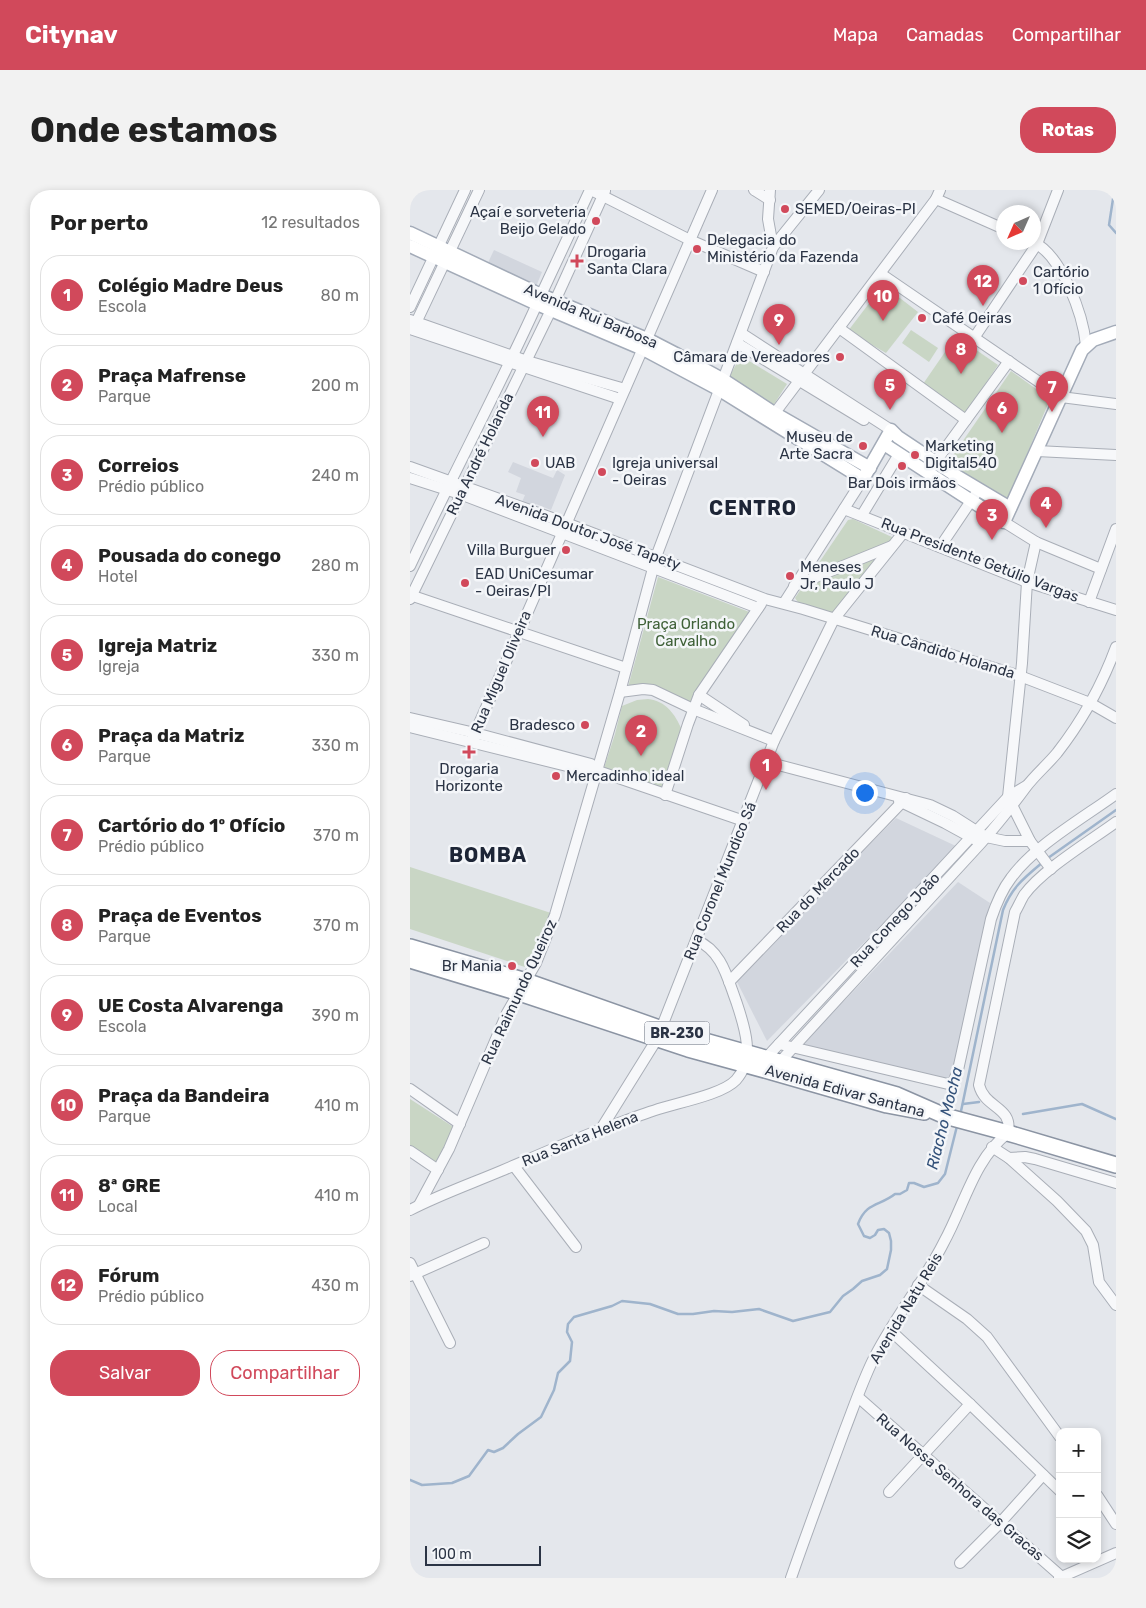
<!DOCTYPE html>
<html lang="pt">
<head>
<meta charset="utf-8">
<style>
	body { margin:0; font-family:Rubik,sans-serif; background:#f2f2f2; color:#222 }
	.controls { position:absolute; right:15px; bottom:15px; display:grid; overflow:hidden; border-radius:10px; box-shadow:0 2px 8px #0003 }
	.controls button { width:45px; height:45px; display:grid; place-items:center; padding:0; border:0; border-bottom:1px solid #e0e0e0; background:#fff; color:#222; font:25px sans-serif }
	.compass { position:absolute; left:586px; top:15px; width:45px; height:45px; border-radius:50%; background:#fff; box-shadow:0 2px 8px #0003; rotate:225deg }
	.scale { position:absolute; left:15px; bottom:12px; width:116px; box-sizing:border-box; padding-left:5px; border:2px solid #2b3445; border-top:0; font-size:14px; line-height:18px; white-space:nowrap; color:#2b3445; -webkit-text-stroke:4px #f4f6f9; paint-order:stroke }
	.you { position:absolute; left:454px; top:602px; width:18px; height:18px; margin:-12px; border:4px solid #fff; border-radius:50%; background:#1a73e8; box-shadow:0 0 0 8px #1a73e833 }
	.badge { display:grid; place-items:center; width:32px; height:32px; border-radius:50%; background:#d1495b; color:#fff; font-size:16px; font-weight:700 }
	.pin { position:absolute; translate:-50% -41px; filter:drop-shadow(0 1px 2px #0008) }
	.pin::after { content:''; position:absolute; top:26px; width:18px; height:15px; background:inherit; clip-path:polygon(0 0,100% 0,50% 100%) }
	.list { margin:0; padding:0; list-style:none }
	h2 { display:flex; justify-content:space-between; align-items:center; height:65px; margin:0; padding:0 20px; font-size:21px }
	h2 small { font-size:16px; font-weight:400; color:#767676 }
	.list li { display:grid; grid-template-columns:32px 1fr auto; gap:15px; align-items:center; box-sizing:border-box; height:80px; margin:0 10px 10px; padding:0 10px; border:1px solid #e0e0e0; border-radius:20px }
	.list b { display:block; font-size:19px; white-space:nowrap }
	.list p { margin:0; font-size:16px; white-space:nowrap; color:#767676 }
	.list em { font-size:16px; font-style:normal; color:#767676 }
	.actions { display:flex; gap:10px; padding:15px 20px }
	.actions a { flex:1; padding:11px 0; border:1px solid #d1495b; border-radius:20px; text-align:center; font-size:18px; color:#d1495b }
	.actions .main { background:#d1495b; color:#fff }
	.icon { flex:none; width:28px; height:28px; fill:none; stroke:currentColor; stroke-width:2; stroke-linecap:round; stroke-linejoin:round }
	.map { position:relative; flex:none; width:706px; height:1388px; overflow:hidden; border-radius:20px }
	header { display:flex; align-items:center; gap:30px; box-sizing:border-box; height:70px; padding:0 25px; background:#d1495b; color:#fff }
	header strong { font-size:24px }
	nav { display:flex; gap:28px; margin-inline-start:auto; font-size:18px }
	.intro { display:flex; align-items:center; justify-content:space-between; box-sizing:border-box; height:120px; padding:0 30px }
	h1 { margin:0; font-size:35px }
	.button { padding:12px 22px; border-radius:20px; background:#d1495b; color:#fff; font-size:18px; font-weight:700 }
	main { display:flex; gap:30px; padding:0 30px }
	aside { flex:1; background:#fff; border-radius:20px; box-shadow:0 2px 8px #0003 }
	.map>svg:first-child { display:block }
	.built { fill:#d2d6de }
	.green { fill:#c9d6c5 }
	.lines { fill:none; stroke-linecap:round; stroke-linejoin:round }
	.stream { stroke:#9fb4cc; stroke-width:2.5 }
	.minor-casing { stroke:#a9aeb7; stroke-width:12 }
	.major-casing { stroke:#a3abb8; stroke-width:15 }
	.highway-casing { stroke:#8b94a3; stroke-width:18 }
	.minor { stroke:#f7f8fa; stroke-width:10 }
	.major { stroke:#fff; stroke-width:12 }
	.highway { stroke:#fff; stroke-width:15 }
	.poi-dot { fill:#d1495b; stroke:#f4f6f9; stroke-width:2 }
	.labels { text-anchor:middle; stroke-width:5; stroke-linejoin:round; paint-order:stroke }
	.shield { fill:#f4f6f9; stroke:#676e7b; stroke-width:1 }
	.shield-label { font-size:14px; font-weight:bold; fill:#2b3445 }
	.poi-label { font-size:15px; fill:#2b3445; stroke:#f4f6f9; text-anchor:start }
	.street-label { font-size:15px; fill:#2b3445; stroke:#f4f6f9 }
	.park-label { font-size:15px; fill:#3f6138; stroke:#f4f6f9 }
	.water-label { font-size:16px; font-style:italic; fill:#34527a; stroke:#f4f6f9 }
	.district-label { font-size:20px; font-weight:bold; letter-spacing:1px; fill:#1d2536; stroke:#f4f6f9 }
</style>
</head>
<body>
<header>
<strong>Citynav</strong>
<nav><a>Mapa</a><a>Camadas</a><a>Compartilhar</a></nav>
</header>
<div class="intro"><h1>Onde estamos</h1><a class="button">Rotas</a></div>
<main>
<aside>
<h2>Por perto<small>12 resultados</small></h2>
<ul class="list">
<li><span class="badge">1</span><div><b>Colégio Madre Deus</b><p>Escola</p></div><em>80 m</em></li>
<li><span class="badge">2</span><div><b>Praça Mafrense</b><p>Parque</p></div><em>200 m</em></li>
<li><span class="badge">3</span><div><b>Correios</b><p>Prédio público</p></div><em>240 m</em></li>
<li><span class="badge">4</span><div><b>Pousada do conego</b><p>Hotel</p></div><em>280 m</em></li>
<li><span class="badge">5</span><div><b>Igreja Matriz</b><p>Igreja</p></div><em>330 m</em></li>
<li><span class="badge">6</span><div><b>Praça da Matriz</b><p>Parque</p></div><em>330 m</em></li>
<li><span class="badge">7</span><div><b>Cartório do 1º Ofício</b><p>Prédio público</p></div><em>370 m</em></li>
<li><span class="badge">8</span><div><b>Praça de Eventos</b><p>Parque</p></div><em>370 m</em></li>
<li><span class="badge">9</span><div><b>UE Costa Alvarenga</b><p>Escola</p></div><em>390 m</em></li>
<li><span class="badge">10</span><div><b>Praça da Bandeira</b><p>Parque</p></div><em>410 m</em></li>
<li><span class="badge">11</span><div><b>8ª GRE</b><p>Local</p></div><em>410 m</em></li>
<li><span class="badge">12</span><div><b>Fórum</b><p>Prédio público</p></div><em>430 m</em></li>
</ul>
<div class="actions"><a class="main">Salvar</a><a>Compartilhar</a></div>
</aside>
<div class="map">
<svg width="706" height="1388" viewBox="0 0 706 1388">
	<rect width="100%" height="100%" fill="#e4e7ec"/>
	<g class="built">
		<polygon points="84,60 132,82 125,99 76,77"/>
		<polygon points="103,272 143,288 147,280 155,285 141,320 126,314 124,318 112,312 115,305 106,302 111,288 98,282"/>
		<polygon points="486,628 548,657 357,851 326,790 397,716"/>
		<polygon points="548,692 580,713 541,889 468,874 393,854"/>
	</g>
	<g class="green">
		<polygon points="473,95 508,122 476,163 438,141"/>
		<polygon points="501,140 528,158 519,172 492,153"/>
		<polygon points="546,146 588,175 556,223 513,194"/>
		<polygon points="331,166 377,194 361,219 316,192"/>
		<polygon points="601,181 640,209 597,312 535,277"/>
		<polygon points="443,329 484,348 419,428 393,419 385,408 438,330"/>
		<polygon points="248,387 342,423 279,514 268,511 256,500 235,494 218,497"/>
		<path d="M238 509C256 511 265 524 272 540L253 597 246 600 194 578 205 544 212 516 227 510Z"/>
		<polygon points="0,677 141,723 121,779 0,739"/>
		<polygon points="0,909 45,938 26,974 0,957"/>
	</g>
	<g class="lines">
		<g class="stream">
			<polyline points="706,6 703,9 699,35 706,43"/>
			<polyline points="638,668 706,620"/>
			<polyline points="553,914 569,912"/>
			<polyline points="613,924 672,914 706,929"/>
			<path d="M550 926 593 720C602 697 614 688 633 672"/>
			<path d="M0 1290 12 1295 42 1293 59 1286 78 1260 84 1262 93 1258 108 1244 131 1227 144 1200 148 1183 160 1171 162 1152 157 1142 158 1134 164 1127 202 1116 212 1111 240 1114 268 1124H283L304 1121 322 1122 349 1119 383 1131 420 1122 433 1106 443 1099 452 1091 470 1085 477 1079 481 1060V1051L479 1043 474 1039 468 1040 465 1045 460 1048 454 1046 448 1034C456 1012 470 1016 485 1004H490L497 1000 499 993H504L514 997 528 993 535 984 547 936"/>
		</g>
		<defs>
			<g id="minor">
				<polyline points="181,0 280,50 354,82"/>
				<polyline points="344,0 360,10"/>
				<polyline points="360,0 358,29 363,57"/>
				<polyline points="526,9 594,39"/>
				<path d="M623 52C652 65 673 125 676 155"/>
				<polyline points="471,84 651,207 706,214"/>
				<polyline points="131,105 180,0"/>
				<polyline points="145,111 195,1"/>
				<polyline points="0,117 55,0"/>
				<polyline points="0,130 117,171 215,199"/>
				<polyline points="4,137 69,0"/>
				<polyline points="429,138 556,230"/>
				<polyline points="0,139 210,209"/>
				<polyline points="331,143 481,240"/>
				<polyline points="564,148 627,54 648,0"/>
				<polyline points="327,153 454,230"/>
				<polyline points="361,228 526,9 530,0"/>
				<polyline points="627,261 706,265"/>
				<polyline points="0,277 156,333 355,409 393,419 610,486 680,513 706,528"/>
				<polyline points="521,278 599,171"/>
				<polyline points="0,288 50,304 348,418"/>
				<polyline points="434,319 617,392 706,420"/>
				<polyline points="452,325 489,264"/>
				<polyline points="594,332 626,352 691,379"/>
				<polyline points="626,352 617,392 612,473 598,607 620,651 641,679"/>
				<polyline points="530,357 565,305"/>
				<path d="M0 376C41 288 87 202 127 114"/>
				<polyline points="384,396 482,356"/>
				<polyline points="0,405 216,478"/>
				<polyline points="0,409 141,120"/>
				<polyline points="679,412 706,339"/>
				<polyline points="374,413 453,289"/>
				<polyline points="210,502 233,499 243,500 283,519 364,551"/>
				<polyline points="289,505 334,535"/>
				<polyline points="0,528 65,543 181,574 188,581"/>
				<polyline points="0,537 177,581 188,581 334,631"/>
				<polyline points="61,552 302,0"/>
				<polyline points="357,572 520,615 543,626 576,647 595,651 620,651"/>
				<polyline points="255,605 278,534 289,505 351,414"/>
				<polyline points="489,611 535,633 566,650"/>
				<polyline points="319,792 496,608"/>
				<path d="M369 854 538 894 543 893 548 880 581 729C586 714 591 701 601 688 624 656 673 628 706 604"/>
				<polyline points="356,868 598,607 616,596"/>
				<path d="M367 875 571 653C587 635 602 616 616 597 625 585 637 575 647 563 672 531 692 495 706 457"/>
				<polyline points="0,899 50,934"/>
				<polyline points="191,939 247,849 364,551 424,429 493,343"/>
				<polyline points="582,957 599,968 647,1011 676,1041 683,1055 689,1092 706,1115"/>
				<polyline points="0,961 28,980"/>
				<polyline points="599,968 615,967 625,969 706,993"/>
				<polyline points="104,976 166,1057"/>
				<polyline points="9,1015 39,959 97,823 126,773 145,725 210,502 246,367 363,57 409,0"/>
				<path d="M0 1020C29 1005 60 994 91 981 124 967 158 952 192 939 212 932 232 924 252 918 271 912 313 904 326 890 346 868 334 835 326 811 317 787 312 761 286 750"/>
				<polyline points="0,1073 40,1153"/>
				<polyline points="0,1086 74,1053"/>
				<polyline points="508,1095 557,1129 577,1147 650,1247"/>
				<polyline points="480,1140 560,1214 650,1301"/>
				<polyline points="448,1207 653,1388"/>
				<polyline points="479,1302 560,1214"/>
				<polyline points="687,1305 706,1334"/>
				<polyline points="550,1373 590,1333 633,1285"/>
				<path d="M381 1388C398 1339 416 1291 434 1242 443 1219 451 1195 462 1172 482 1130 513 1094 534 1052 554 1016 564 969 598 943 603 916 575 919 569 895L605 722C608 717 611 710 614 705 632 680 680 651 706 632"/>
				<polyline points="649,1388 706,1363"/>
			</g>
			<g id="major">
				<polyline points="0,43 131,105 237,149 268,165 312,189 364,223 460,278"/>
				<polyline points="0,56 127,114 233,159 308,199 453,289 481,240 488,247 548,287 600,318"/>
				<polyline points="474,254 594,332 672,160 683,150 706,142"/>
			</g>
			<g id="highway">
				<polyline points="0,757 116,791 252,839 487,905 535,926 598,943 706,975"/>
				<polyline points="0,770 109,803 278,859 362,882 477,915 514,922"/>
			</g>
		</defs>
		<use href="#minor" class="minor-casing"/>
		<use href="#major" class="major-casing"/>
		<use href="#highway" class="highway-casing"/>
		<use href="#minor" class="minor"/>
		<use href="#major" class="major"/>
		<use href="#highway" class="highway"/>
	</g>
	<g class="poi-dot">
		<circle cx="375" cy="19" r="5"/>
		<circle cx="186" cy="31" r="5"/>
		<circle cx="287" cy="59" r="5"/>
		<path d="M164.5 63.5h5v5h5v5h-5v5h-5v-5h-5v-5h5z"/>
		<circle cx="613" cy="91" r="5"/>
		<circle cx="512" cy="128" r="5"/>
		<circle cx="430" cy="167" r="5"/>
		<circle cx="453" cy="256" r="5"/>
		<circle cx="505" cy="265" r="5"/>
		<circle cx="125" cy="273" r="5"/>
		<circle cx="492" cy="276" r="5"/>
		<circle cx="192" cy="282" r="5"/>
		<circle cx="156" cy="360" r="5"/>
		<circle cx="380" cy="386" r="5"/>
		<circle cx="55" cy="393" r="5"/>
		<circle cx="175" cy="535" r="5"/>
		<path d="M56.5 554.5h5v5h5v5h-5v5h-5v-5h-5v-5h5z"/>
		<circle cx="146" cy="586" r="5"/>
		<circle cx="102" cy="776" r="5"/>
	</g>
	<g class="labels">
		<rect class="shield" x="234.5" y="831.5" width="65" height="23" rx="4"/>
		<g class="shield-label">
			<text x="267" y="848">BR-230</text>
		</g>
		<g class="poi-label">
			<text x="385" y="24">SEMED/Oeiras-PI</text>
			<text x="176" y="27" text-anchor="end">Açaí e sorveteria<tspan x="176" dy="17">Beijo Gelado</tspan></text>
			<text x="297" y="55">Delegacia do<tspan x="297" dy="17">Ministério da Fazenda</tspan></text>
			<text x="177" y="67">Drogaria<tspan x="177" dy="17">Santa Clara</tspan></text>
			<text x="623" y="87">Cartório<tspan x="623" dy="17">1 Ofício</tspan></text>
			<text x="522" y="133">Café Oeiras</text>
			<text x="420" y="172" text-anchor="end">Câmara de Vereadores</text>
			<text x="443" y="252" text-anchor="end">Museu de<tspan x="443" dy="17">Arte Sacra</tspan></text>
			<text x="515" y="261">Marketing<tspan x="515" dy="17">Digital540</tspan></text>
			<text x="135" y="278">UAB</text>
			<text x="202" y="278">Igreja universal<tspan x="202" dy="17">- Oeiras</tspan></text>
			<text x="492" y="298" text-anchor="middle">Bar Dois irmãos</text>
			<text x="146" y="365" text-anchor="end">Villa Burguer</text>
			<text x="390" y="382">Meneses<tspan x="390" dy="17">Jr, Paulo J</tspan></text>
			<text x="65" y="389">EAD UniCesumar<tspan x="65" dy="17">- Oeiras/PI</tspan></text>
			<text x="165" y="540" text-anchor="end">Bradesco</text>
			<text x="59" y="584" text-anchor="middle">Drogaria<tspan x="59" dy="17">Horizonte</tspan></text>
			<text x="156" y="591">Mercadinho ideal</text>
			<text x="92" y="781" text-anchor="end">Br Mania</text>
		</g>
		<g class="street-label">
			<text transform="translate(181 126) rotate(23)" y="5">Avenida Rui Barbosa</text>
			<text transform="translate(70 264) rotate(-64)" y="5">Rua André Holanda</text>
			<text transform="translate(178 342) rotate(20)" y="5">Avenida Doutor José Tapety</text>
			<text transform="translate(570 370) rotate(21)" y="5">Rua Presidente Getúlio Vargas</text>
			<text transform="translate(533 462) rotate(17)" y="5">Rua Cândido Holanda</text>
			<text transform="translate(91 482) rotate(-67)" y="5">Rua Miguel Oliveira</text>
			<text transform="translate(310 691) rotate(-68)" y="5">Rua Coronel Mundico Sá</text>
			<text transform="translate(408 700) rotate(-46)" y="5">Rua do Mercado</text>
			<text transform="translate(485 730) rotate(-47)" y="5">Rua Conego João</text>
			<text transform="translate(109 802) rotate(-65)" y="5">Rua Raimundo Queiroz</text>
			<text transform="translate(435 901) rotate(15)" y="5">Avenida Edivar Santana</text>
			<text transform="translate(170 949) rotate(-22)" y="5">Rua Santa Helena</text>
			<text transform="translate(496 1118) rotate(-59)" y="5">Avenida Natu Reis</text>
			<text transform="translate(550 1297) rotate(41)" y="5">Rua Nossa Senhora das Gracas</text>
		</g>
		<g class="park-label">
			<text x="276" y="439">Praça Orlando<tspan x="276" dy="17">Carvalho</tspan></text>
		</g>
		<g class="water-label">
			<text transform="translate(534 928) rotate(-76)" y="6">Riacho Mocha</text>
		</g>
		<g class="district-label">
			<text x="343" y="325">CENTRO</text>
			<text x="78" y="672">BOMBA</text>
		</g>
	</g>
</svg>
<div class="controls">
<button>+</button>
<button>−</button>
<button><svg class="icon" aria-label="layers" viewBox="0 0 24 24"><path d="M12 4l9 5-9 5-9-5zM3 14l9 5 9-5"/></svg></button>
</div>
<svg class="compass" viewBox="-18 -18 36 36"><path d="M0-13l5 13h-10z" fill="#e53935"/><path d="M0 13l5-13h-10z" fill="#767676"/></svg>
<div class="scale">100 m</div>
<div class="you"></div>
<div class="pin badge" style="left:356px;top:600px">1</div>
<div class="pin badge" style="left:231px;top:566px">2</div>
<div class="pin badge" style="left:582px;top:350px">3</div>
<div class="pin badge" style="left:636px;top:338px">4</div>
<div class="pin badge" style="left:480px;top:220px">5</div>
<div class="pin badge" style="left:592px;top:243px">6</div>
<div class="pin badge" style="left:642px;top:222px">7</div>
<div class="pin badge" style="left:551px;top:184px">8</div>
<div class="pin badge" style="left:369px;top:155px">9</div>
<div class="pin badge" style="left:473px;top:131px">10</div>
<div class="pin badge" style="left:133px;top:247px">11</div>
<div class="pin badge" style="left:573px;top:116px">12</div>
</div>
</main>
</body>
</html>
